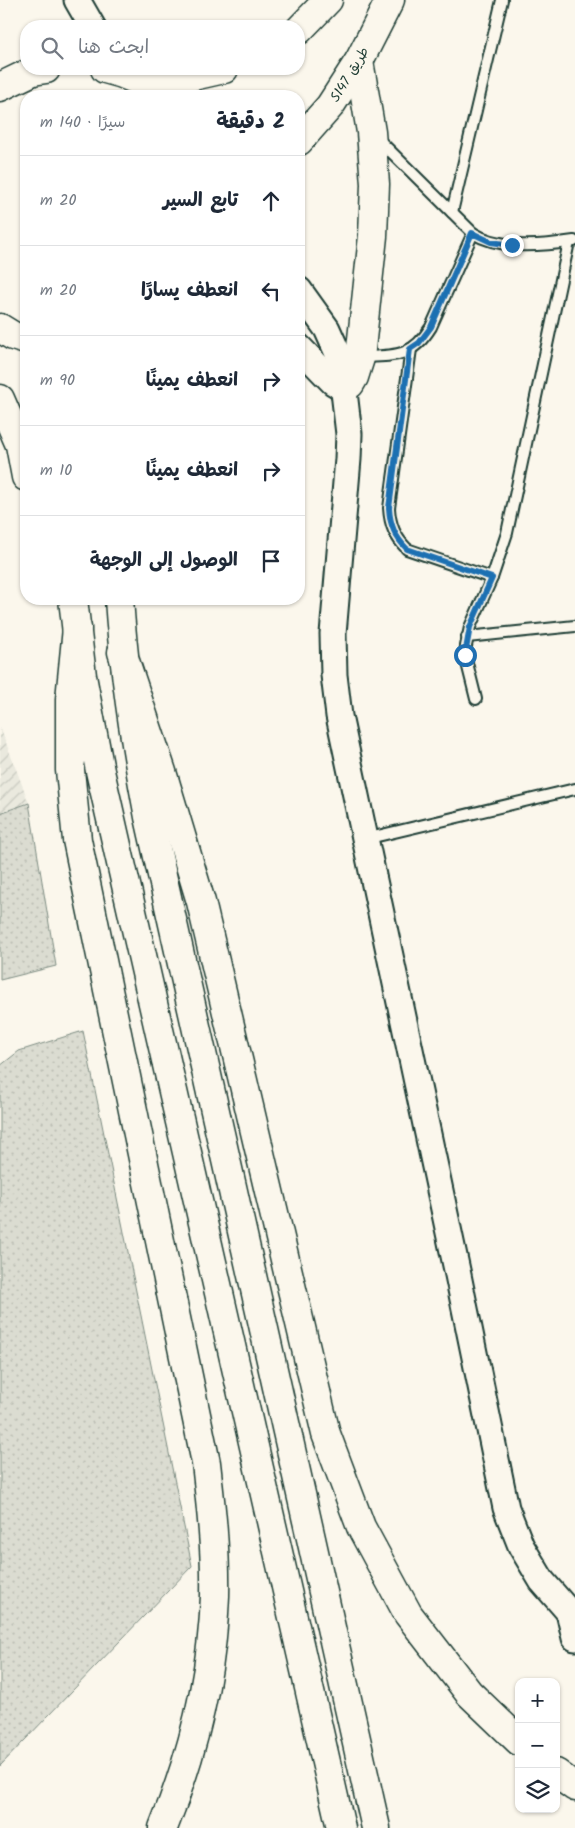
<!DOCTYPE html>
<html lang="ar">
<head>
<meta charset="utf-8">
<style>
	body { margin:0; font-family:Kalam,"Playpen Sans Arabic",sans-serif; background:#f2f2f3; color:#1f2937; direction:rtl }
	.controls { position:absolute; right:15px; bottom:15px; display:grid; overflow:hidden; border-radius:10px; box-shadow:0 1px 4px #0004 }
	.controls button { width:45px; height:45px; display:grid; place-items:center; padding:0; border:0; border-bottom:1px solid #e0e1e3; background:#fff; color:#1f2937; font:25px sans-serif }
	.stop { position:absolute; width:15px; height:15px; margin:-11px; border:4px solid #1f6fb2; border-radius:50%; background:#fff }
	.stop.end { background:#1f6fb2; border-color:#fff; box-shadow:0 1px 5px #0008 }
	.list { margin:0; padding:0; list-style:none }
	h2 { display:flex; justify-content:space-between; align-items:center; height:65px; margin:0; padding:0 20px; font-size:21px }
	h2 small { font-size:16px; font-weight:400; color:#747a83 }
	.list li { display:grid; grid-template-columns:32px 1fr auto; gap:15px; align-items:center; box-sizing:border-box; height:90px; padding:0 20px; border-top:1px solid #e0e1e3 }
	.list b { display:block; font-size:19px; white-space:nowrap }
	.list em { font-size:16px; font-style:normal; color:#747a83 }
	.icon { flex:none; width:28px; height:28px; fill:none; stroke:currentColor; stroke-width:2; stroke-linecap:round; stroke-linejoin:round }
	.map { position:relative; flex:none; width:575px; height:1828px; overflow:hidden; direction:ltr }
	.search { position:absolute; background:#fff; box-shadow:0 1px 4px #0004; left:20px; top:20px; width:285px; height:55px; display:flex; align-items:center; gap:12px; box-sizing:border-box; padding:0 18px; border-radius:20px; color:#747a83; font-size:19px }
	.panel { position:absolute; background:#fff; box-shadow:0 1px 4px #0004; left:20px; top:90px; width:285px; height:515px; border-radius:20px; direction:rtl }
	.map>svg:first-child { display:block }
	.industrial { fill:url(#industrial-furrows) }
	.grass { fill:url(#grass-dots); stroke:#7d8c82 }
	.lines { fill:none; stroke-linecap:round; stroke-linejoin:round }
	.service-casing { stroke:#1f3d34; stroke-width:14 }
	.tertiary-casing { stroke:#1f3d34; stroke-width:29 }
	.secondary-casing { stroke:#1f3d34; stroke-width:31 }
	.motorway-casing { stroke:#1f3d34; stroke-width:31 }
	.service { stroke:#fbf7ec; stroke-width:10 }
	.tertiary { stroke:#fbf7ec; stroke-width:25 }
	.secondary { stroke:#fbf7ec; stroke-width:28 }
	.motorway { stroke:#fbf7ec; stroke-width:28 }
	.route { stroke:#1f6fb2; stroke-width:6 }
	.labels { text-anchor:middle; stroke-width:4; stroke-linejoin:round; paint-order:stroke }
	.street-label { font-size:14px; fill:#1f3d34; stroke:#fbf7ec }
</style>
</head>
<body>
<div class="map">
<svg width="575" height="1828" viewBox="0 0 575 1828">
	<defs>
		<pattern id="industrial-furrows" width="10" height="10" patternUnits="userSpaceOnUse" patternTransform="scale(1.25)"><rect width="10" height="10" fill="#eae9de"/><path d="M-1 1l2-2M0 10L10 0M9 11l2-2" fill="none" stroke="#c8c9bf"/></pattern>
		<pattern id="grass-dots" width="8" height="8" patternUnits="userSpaceOnUse" patternTransform="scale(1.25)"><rect width="8" height="8" fill="#dbdcd1"/><path d="M2 2h.1M6 6h.1" fill="none" stroke="#bcbeb4" stroke-width="1.8" stroke-linecap="round"/></pattern>
	</defs>
	<rect width="100%" height="100%" fill="#fbf7ec"/>
	<filter id="ink" filterUnits="userSpaceOnUse"><feTurbulence type="fractalNoise" baseFrequency=".02" numOctaves="2"/><feDisplacementMap in="SourceGraphic" scale="10" xChannelSelector="R" yChannelSelector="G"/><feConvolveMatrix kernelMatrix="1 2 1 2 8 2 1 2 1" color-interpolation-filters="sRGB"/></filter>
	<g filter="url(#ink)">
		<polygon class="industrial" points="0,727 29,803 0,813"/>
		<g class="grass">
			<polygon points="29,803 56,966 0,980 0,813"/>
			<polygon points="83,1031 192,1566 0,1766 0,1066 19,1051"/>
		</g>
		<g class="lines">
			<defs>
				<g id="service">
					<path d="M377 138 473 233C500 250 542 246 574 241"/>
					<polyline points="452,212 502,0"/>
					<path d="M411 349 389 508C390 525 395 537 407 549L492 578"/>
					<path d="M362 357C394 356 412 358 431 327L473 233"/>
					<polyline points="467,637 575,626"/>
					<polyline points="476,699 465,655 466,646 470,627 492,578 507,533 569,242"/>
					<polyline points="365,839 575,789"/>
				</g>
				<g id="tertiary">
					<polyline points="77,0 92,26"/>
					<polyline points="299,290 327,329 340,358 349,434 348,459 333,634 334,675 339,716 458,1275 506,1508 521,1546 542,1581 569,1612 575,1616"/>
					<polyline points="299,347 333,382 343,388"/>
					<polyline points="569,1612 575,1638"/>
				</g>
				<g id="secondary">
					<polyline points="299,30 328,0"/>
					<path d="M105 69C127 74 145 82 163 96"/>
					<polyline points="149,86 224,69"/>
					<polyline points="0,87 33,71 46,69"/>
					<polyline points="299,141 330,106 359,61 390,0"/>
					<polyline points="0,328 13,336 26,340"/>
					<polyline points="343,388 350,384 354,377 360,358 373,236 375,184 371,132 359,61"/>
					<polyline points="0,399 20,445 26,477"/>
					<polyline points="73,599 82,676 100,771 341,1828"/>
					<path d="M119 599C124 673 135 745 149 817L376 1828"/>
				</g>
				<g id="motorway">
					<path d="M77 628 70 699V770L77 840 206 1463C211 1507 216 1551 215 1596 212 1676 193 1754 163 1828"/>
					<polyline points="122,652 162,772 201,902 326,1434 361,1527 408,1614 469,1693 519,1741"/>
					<polyline points="556,1773 575,1787"/>
				</g>
			</defs>
			<use href="#service" class="service-casing"/>
			<use href="#tertiary" class="tertiary-casing"/>
			<use href="#secondary" class="secondary-casing"/>
			<use href="#motorway" class="motorway-casing"/>
			<use href="#service" class="service"/>
			<use href="#tertiary" class="tertiary"/>
			<use href="#secondary" class="secondary"/>
			<use href="#motorway" class="motorway"/>
		</g>
	</g>
	<g class="lines" filter="url(#ink)">
		<path class="route" d="M465 655 470 627 492 578 407 549C395 537 390 525 389 508L410 349 419 343 431 327 472 233 491 242 512 245"/>
	</g>
	<g class="labels">
		<g class="street-label">
			<text transform="translate(349 74) rotate(-59)" y="5">S147 طريق</text>
		</g>
	</g>
</svg>
<div class="controls">
<button>+</button>
<button>−</button>
<button><svg class="icon" aria-label="layers" viewBox="0 0 24 24"><path d="M12 4l9 5-9 5-9-5zM3 14l9 5 9-5"/></svg></button>
</div>
<div class="stop" style="left:465px;top:655px"></div>
<div class="stop end" style="left:512px;top:245px"></div>
<div class="search"><svg class="icon" aria-label="search" viewBox="0 0 24 24"><circle cx="10" cy="10" r="6"/><path d="M15 15l6 6"/></svg>ابحث هنا</div>
<section class="panel">
<h2>2 دقيقة<small>سيرًا · 140 m</small></h2>
<ul class="list">
<li><svg class="icon" aria-label="ahead" viewBox="0 0 24 24"><path d="M12 20V5M6 11l6-6 6 6"/></svg><div><b>تابع السير</b></div><em>20 m</em></li>
<li><svg class="icon" aria-label="left" viewBox="0 0 24 24"><path d="M17 20v-9H6M10 6l-5 5 5 5"/></svg><div><b>انعطف يسارًا</b></div><em>20 m</em></li>
<li><svg class="icon" aria-label="right" viewBox="0 0 24 24"><path d="M7 20v-9h11M14 6l5 5-5 5"/></svg><div><b>انعطف يمينًا</b></div><em>90 m</em></li>
<li><svg class="icon" aria-label="right" viewBox="0 0 24 24"><path d="M7 20v-9h11M14 6l5 5-5 5"/></svg><div><b>انعطف يمينًا</b></div><em>10 m</em></li>
<li><svg class="icon" aria-label="arrive" viewBox="0 0 24 24"><path d="M6 21V4h12l-3 4 3 4H6"/></svg><div><b>الوصول إلى الوجهة</b></div></li>
</ul>
</section>
</div>
</body>
</html>
